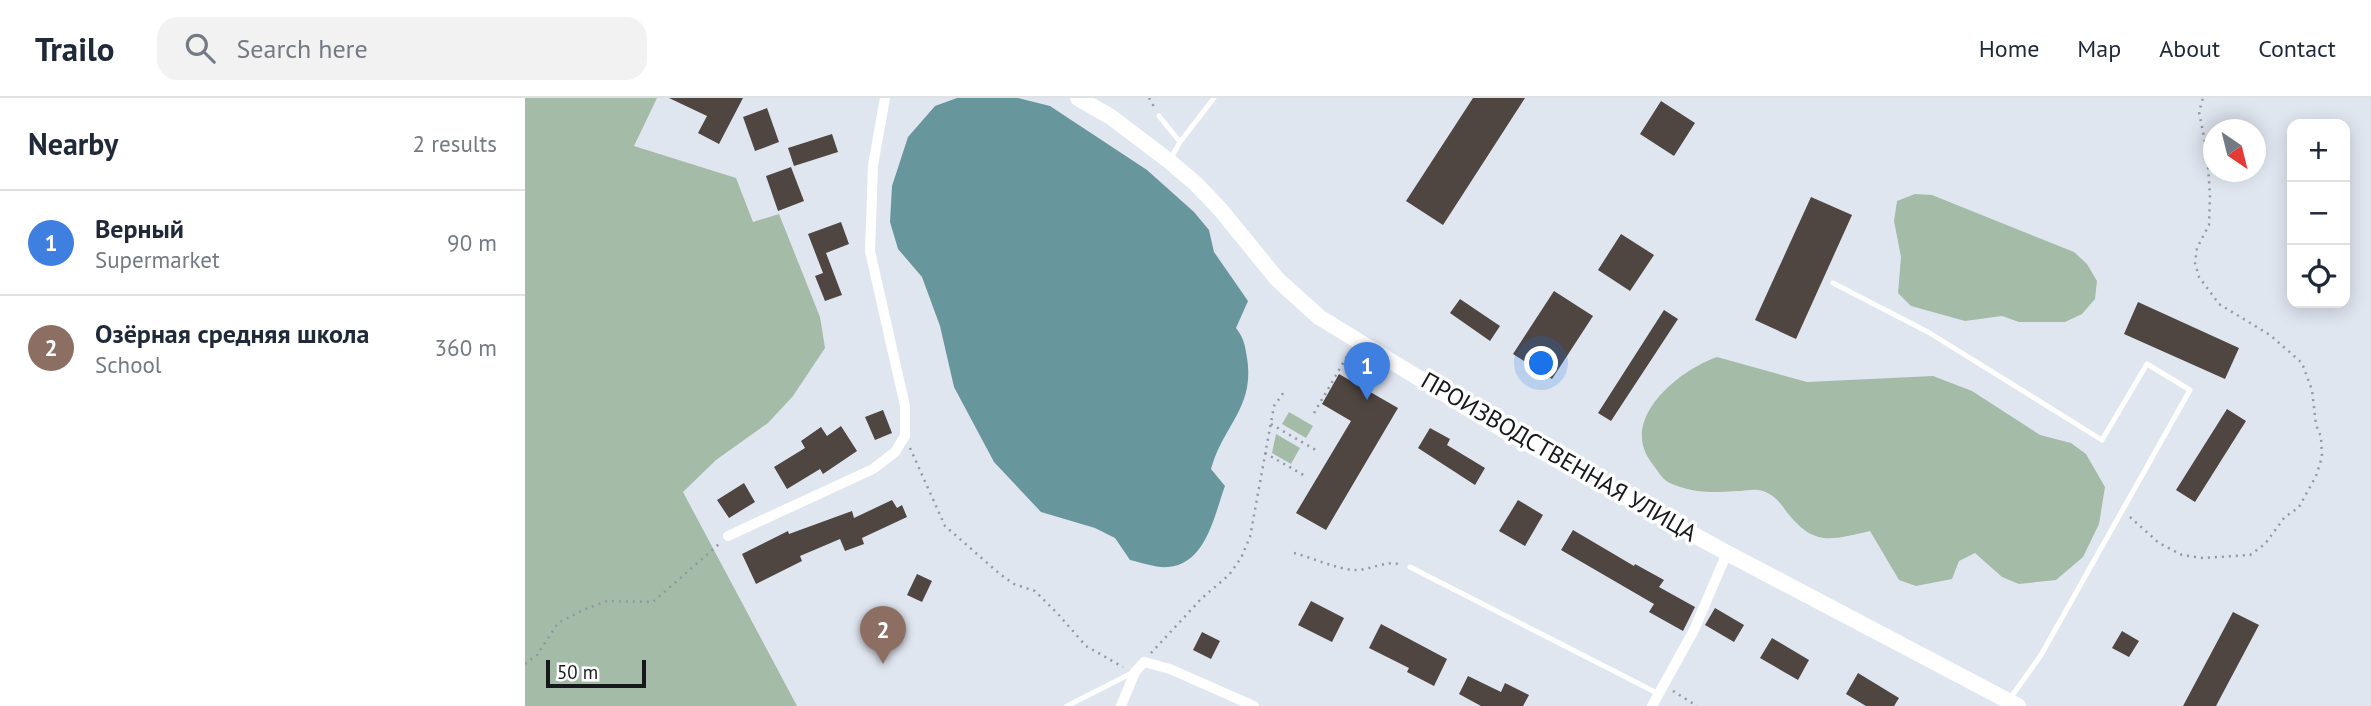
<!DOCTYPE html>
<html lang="en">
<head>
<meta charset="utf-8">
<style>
	body { margin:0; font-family:"PT Sans",sans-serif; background:#f2f2f3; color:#1f2937 }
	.controls { position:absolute; right:21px; top:21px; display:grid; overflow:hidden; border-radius:14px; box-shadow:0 4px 18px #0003 }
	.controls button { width:63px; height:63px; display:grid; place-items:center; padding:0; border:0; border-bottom:2px solid #e0e1e3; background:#fff; color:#1f2937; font:35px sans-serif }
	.compass { position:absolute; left:1678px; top:21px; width:63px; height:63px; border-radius:50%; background:#fff; box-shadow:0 4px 18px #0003; rotate:145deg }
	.scale { position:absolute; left:21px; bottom:18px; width:100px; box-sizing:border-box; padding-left:7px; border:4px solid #16181c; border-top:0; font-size:19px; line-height:24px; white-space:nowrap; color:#16181c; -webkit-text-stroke:5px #fff; paint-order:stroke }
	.you { position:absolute; left:1017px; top:266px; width:24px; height:24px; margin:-18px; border:5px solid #fff; border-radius:50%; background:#1a73e8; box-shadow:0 0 0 10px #1a73e833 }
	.badge { display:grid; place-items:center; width:46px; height:46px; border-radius:50%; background:#1d6633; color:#fff; font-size:23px; font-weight:700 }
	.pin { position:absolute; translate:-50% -58px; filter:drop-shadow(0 2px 4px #0008) }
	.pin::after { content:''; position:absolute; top:37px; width:24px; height:21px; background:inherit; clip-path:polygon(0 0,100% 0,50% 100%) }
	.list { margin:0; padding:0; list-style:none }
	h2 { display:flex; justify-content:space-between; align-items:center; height:91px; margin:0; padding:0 28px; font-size:30px }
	h2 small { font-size:23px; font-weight:400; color:#747a83 }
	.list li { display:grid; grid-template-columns:46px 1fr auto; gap:21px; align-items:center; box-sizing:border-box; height:105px; padding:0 28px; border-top:2px solid #e0e1e3 }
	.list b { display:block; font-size:26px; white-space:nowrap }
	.list p { margin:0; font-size:23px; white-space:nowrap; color:#747a83 }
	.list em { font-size:23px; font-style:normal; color:#747a83 }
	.icon { flex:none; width:38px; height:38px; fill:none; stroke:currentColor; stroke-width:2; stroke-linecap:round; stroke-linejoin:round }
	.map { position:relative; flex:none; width:1846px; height:608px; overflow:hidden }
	header { display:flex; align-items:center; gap:42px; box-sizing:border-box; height:98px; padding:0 35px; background:#fff; border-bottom:2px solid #e0e1e3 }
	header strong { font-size:33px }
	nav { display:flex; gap:38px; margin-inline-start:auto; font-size:24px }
	.search { width:490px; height:63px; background:#f2f2f3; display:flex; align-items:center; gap:18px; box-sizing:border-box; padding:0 24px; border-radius:21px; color:#747a83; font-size:26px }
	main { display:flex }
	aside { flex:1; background:#fff }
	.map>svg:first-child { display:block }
	.green { fill:#a4bba8 }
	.water { fill:#68969d }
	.building { fill:#4f4541 }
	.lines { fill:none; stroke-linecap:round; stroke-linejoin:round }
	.path { stroke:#93979f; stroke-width:2.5; stroke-dasharray:2 5; stroke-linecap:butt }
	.lane { stroke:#fff; stroke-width:5 }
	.street { stroke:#fff; stroke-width:10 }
	.secondary { stroke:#fff; stroke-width:16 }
	.labels { text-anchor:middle; stroke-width:7; stroke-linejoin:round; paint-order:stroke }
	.street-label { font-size:24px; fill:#16181c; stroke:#fff }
</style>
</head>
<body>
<header>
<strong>Trailo</strong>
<div class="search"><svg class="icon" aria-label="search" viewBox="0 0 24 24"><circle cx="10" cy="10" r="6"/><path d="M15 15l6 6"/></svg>Search here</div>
<nav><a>Home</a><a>Map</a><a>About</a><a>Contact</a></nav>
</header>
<main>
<aside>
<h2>Nearby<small>2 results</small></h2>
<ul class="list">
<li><span class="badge" style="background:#3f7fe0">1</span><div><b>Верный</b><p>Supermarket</p></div><em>90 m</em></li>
<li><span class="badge" style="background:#8d6e63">2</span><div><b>Озёрная средняя школа</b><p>School</p></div><em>360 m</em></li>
</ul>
</aside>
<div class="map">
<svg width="1846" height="608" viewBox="0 0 1846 608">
	<rect width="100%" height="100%" fill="#e0e6f0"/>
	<g class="green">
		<polygon points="0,0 132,0 109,48 211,80 228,124 254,116 295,219 300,250 268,298 243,325 191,362 158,394 272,608 0,608"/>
		<polygon points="1390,96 1407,97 1549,154 1562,166 1572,183 1570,201 1557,216 1540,224 1494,224 1477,218 1440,223 1386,208 1373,195 1376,159 1369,123 1372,103"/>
		<path d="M1192 259 1282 284 1408 278 1447 293 1515 337 1546 345 1561 356 1580 389 1574 426 1558 459 1531 482 1494 486 1477 479 1450 455 1434 463 1427 481 1391 488 1374 482 1345 433C1305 442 1289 449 1261 413 1255 404 1249 397 1238 393 1230 390 1219 393 1211 393 1188 395 1165 395 1143 384 1137 381 1131 370 1126 364 1094 321 1154 272 1192 259Z"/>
		<polygon points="764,314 788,328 781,340 757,326"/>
		<polygon points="751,336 775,350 766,366 747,355"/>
	</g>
	<path class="water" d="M432 0H493L525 8 622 72 669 114 684 132 689 154 723 203 711 230C719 240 720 248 722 260 730 310 698 327 686 371L700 388C689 418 681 466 643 469 632 470 617 465 605 462L590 440 570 430 516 414 469 364 429 289 415 228 397 179 373 151 365 124 367 88 383 39 410 8Z"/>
	<g class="building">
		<polygon points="144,0 218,0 194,46 173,35 182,18"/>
		<polygon points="948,0 1000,0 918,127 881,103"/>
		<polygon points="1136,3 1170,25 1149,58 1115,36"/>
		<polygon points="242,10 254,44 230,53 218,19"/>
		<polygon points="307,36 313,54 269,68 263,50"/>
		<polygon points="266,69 279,103 253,113 241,78"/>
		<polygon points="1286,99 1327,117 1271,241 1230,222"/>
		<polygon points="316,124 324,146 301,155 317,197 300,203 290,178 298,175 283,136"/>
		<polygon points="1096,136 1129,157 1105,193 1073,172"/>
		<polygon points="1029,193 1068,218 1027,281 988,256"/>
		<polygon points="935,201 975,228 965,243 925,215"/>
		<polygon points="1613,204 1714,250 1700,281 1599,236"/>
		<polygon points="1139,212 1153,221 1086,323 1073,315"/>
		<polygon points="814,276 873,310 801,432 771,415 826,323 797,306"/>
		<polygon points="1702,311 1721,323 1670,404 1651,392"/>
		<polygon points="358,312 367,335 350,342 340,319"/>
		<polygon points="316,328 332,353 298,376 295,371 262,391 249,369 280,350 276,343 296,329 302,338"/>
		<polygon points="905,330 925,341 922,347 960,370 950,387 893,350"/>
		<polygon points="219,385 230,404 204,420 192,402"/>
		<polygon points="367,402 372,410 377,407 382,419 337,440 339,446 320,453 315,441 275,458 277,463 231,486 217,456 263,433 264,436 327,413 329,420"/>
		<polygon points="993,402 1018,417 1000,448 974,433"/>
		<polygon points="1048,432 1109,468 1110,466 1139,482 1134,489 1170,509 1158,533 1124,514 1129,506 1036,452"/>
		<polygon points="392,476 407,483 397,504 382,497"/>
		<polygon points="786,503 819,520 807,544 773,527"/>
		<polygon points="1190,510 1219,527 1209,544 1180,527"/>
		<polygon points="1708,514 1734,527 1691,608 1658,608"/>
		<polygon points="856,526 922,561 909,588 882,574 884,570 844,550"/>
		<polygon points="1597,533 1614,543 1604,559 1587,550"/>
		<polygon points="677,534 695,543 686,561 668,552"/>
		<polygon points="1247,540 1284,562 1273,582 1235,560"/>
		<polygon points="1333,575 1374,600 1369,608 1341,608 1321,596"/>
		<polygon points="943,578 976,594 980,585 1004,597 998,608 956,608 934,596"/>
	</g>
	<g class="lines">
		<g class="path">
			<polyline points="624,0 631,12"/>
			<polyline points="789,315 824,255"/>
			<polyline points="746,326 794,354"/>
			<polyline points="385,350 420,428 476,477 489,486 510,493 533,516 561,548 598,569"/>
			<polyline points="740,355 780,378"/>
			<polyline points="1605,419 1634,445 1657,457 1678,460 1725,457 1740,446 1759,420 1774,409 1791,378 1797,359 1796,339 1791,327 1787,292 1777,265 1745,237 1694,206 1674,179 1670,165 1672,150 1684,127 1685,97 1682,54 1674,14 1678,0"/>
			<path d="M769 455C788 460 809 470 828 472 845 473 861 461 877 467"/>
			<polyline points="626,555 677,500 704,477 716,460 725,439 749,308 759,294"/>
			<polyline points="0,566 12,557 33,525 58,512 82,503 128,504 194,446"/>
			<polyline points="1148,593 1172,608"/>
		</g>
		<g class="lane">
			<polyline points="634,18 655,44 646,60"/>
			<polyline points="655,44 689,0"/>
			<polyline points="1308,185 1403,234 1577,342 1622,266 1665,292 1516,557 1484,602"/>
			<polyline points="885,469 1134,596"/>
			<polyline points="542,608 607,575"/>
		</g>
		<g class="street">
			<polyline points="203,438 348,371 370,354 380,338 380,308 345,153 348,67 360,0"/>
			<polyline points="596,608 610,574 619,564 645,571 729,608"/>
			<polyline points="1127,608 1169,532 1202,455"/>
		</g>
		<polyline class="secondary" points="553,0 586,19 644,63 671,86 695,111 752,181 794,219 985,336 1202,455 1493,608"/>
	</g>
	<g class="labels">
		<g class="street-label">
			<text transform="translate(1034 359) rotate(30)" y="8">ПРОИЗВОДСТВЕННАЯ УЛИЦА</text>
		</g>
	</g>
</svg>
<div class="controls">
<button>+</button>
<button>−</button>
<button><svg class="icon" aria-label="locate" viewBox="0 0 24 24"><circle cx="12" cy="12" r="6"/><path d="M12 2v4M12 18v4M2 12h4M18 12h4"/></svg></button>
</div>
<svg class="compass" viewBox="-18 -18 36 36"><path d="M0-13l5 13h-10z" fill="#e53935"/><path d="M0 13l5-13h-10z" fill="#747a83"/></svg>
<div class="scale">50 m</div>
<div class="you"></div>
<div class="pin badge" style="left:842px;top:302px;background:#3f7fe0">1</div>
<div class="pin badge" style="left:358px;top:566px;background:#8d6e63">2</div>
</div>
</main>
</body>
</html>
